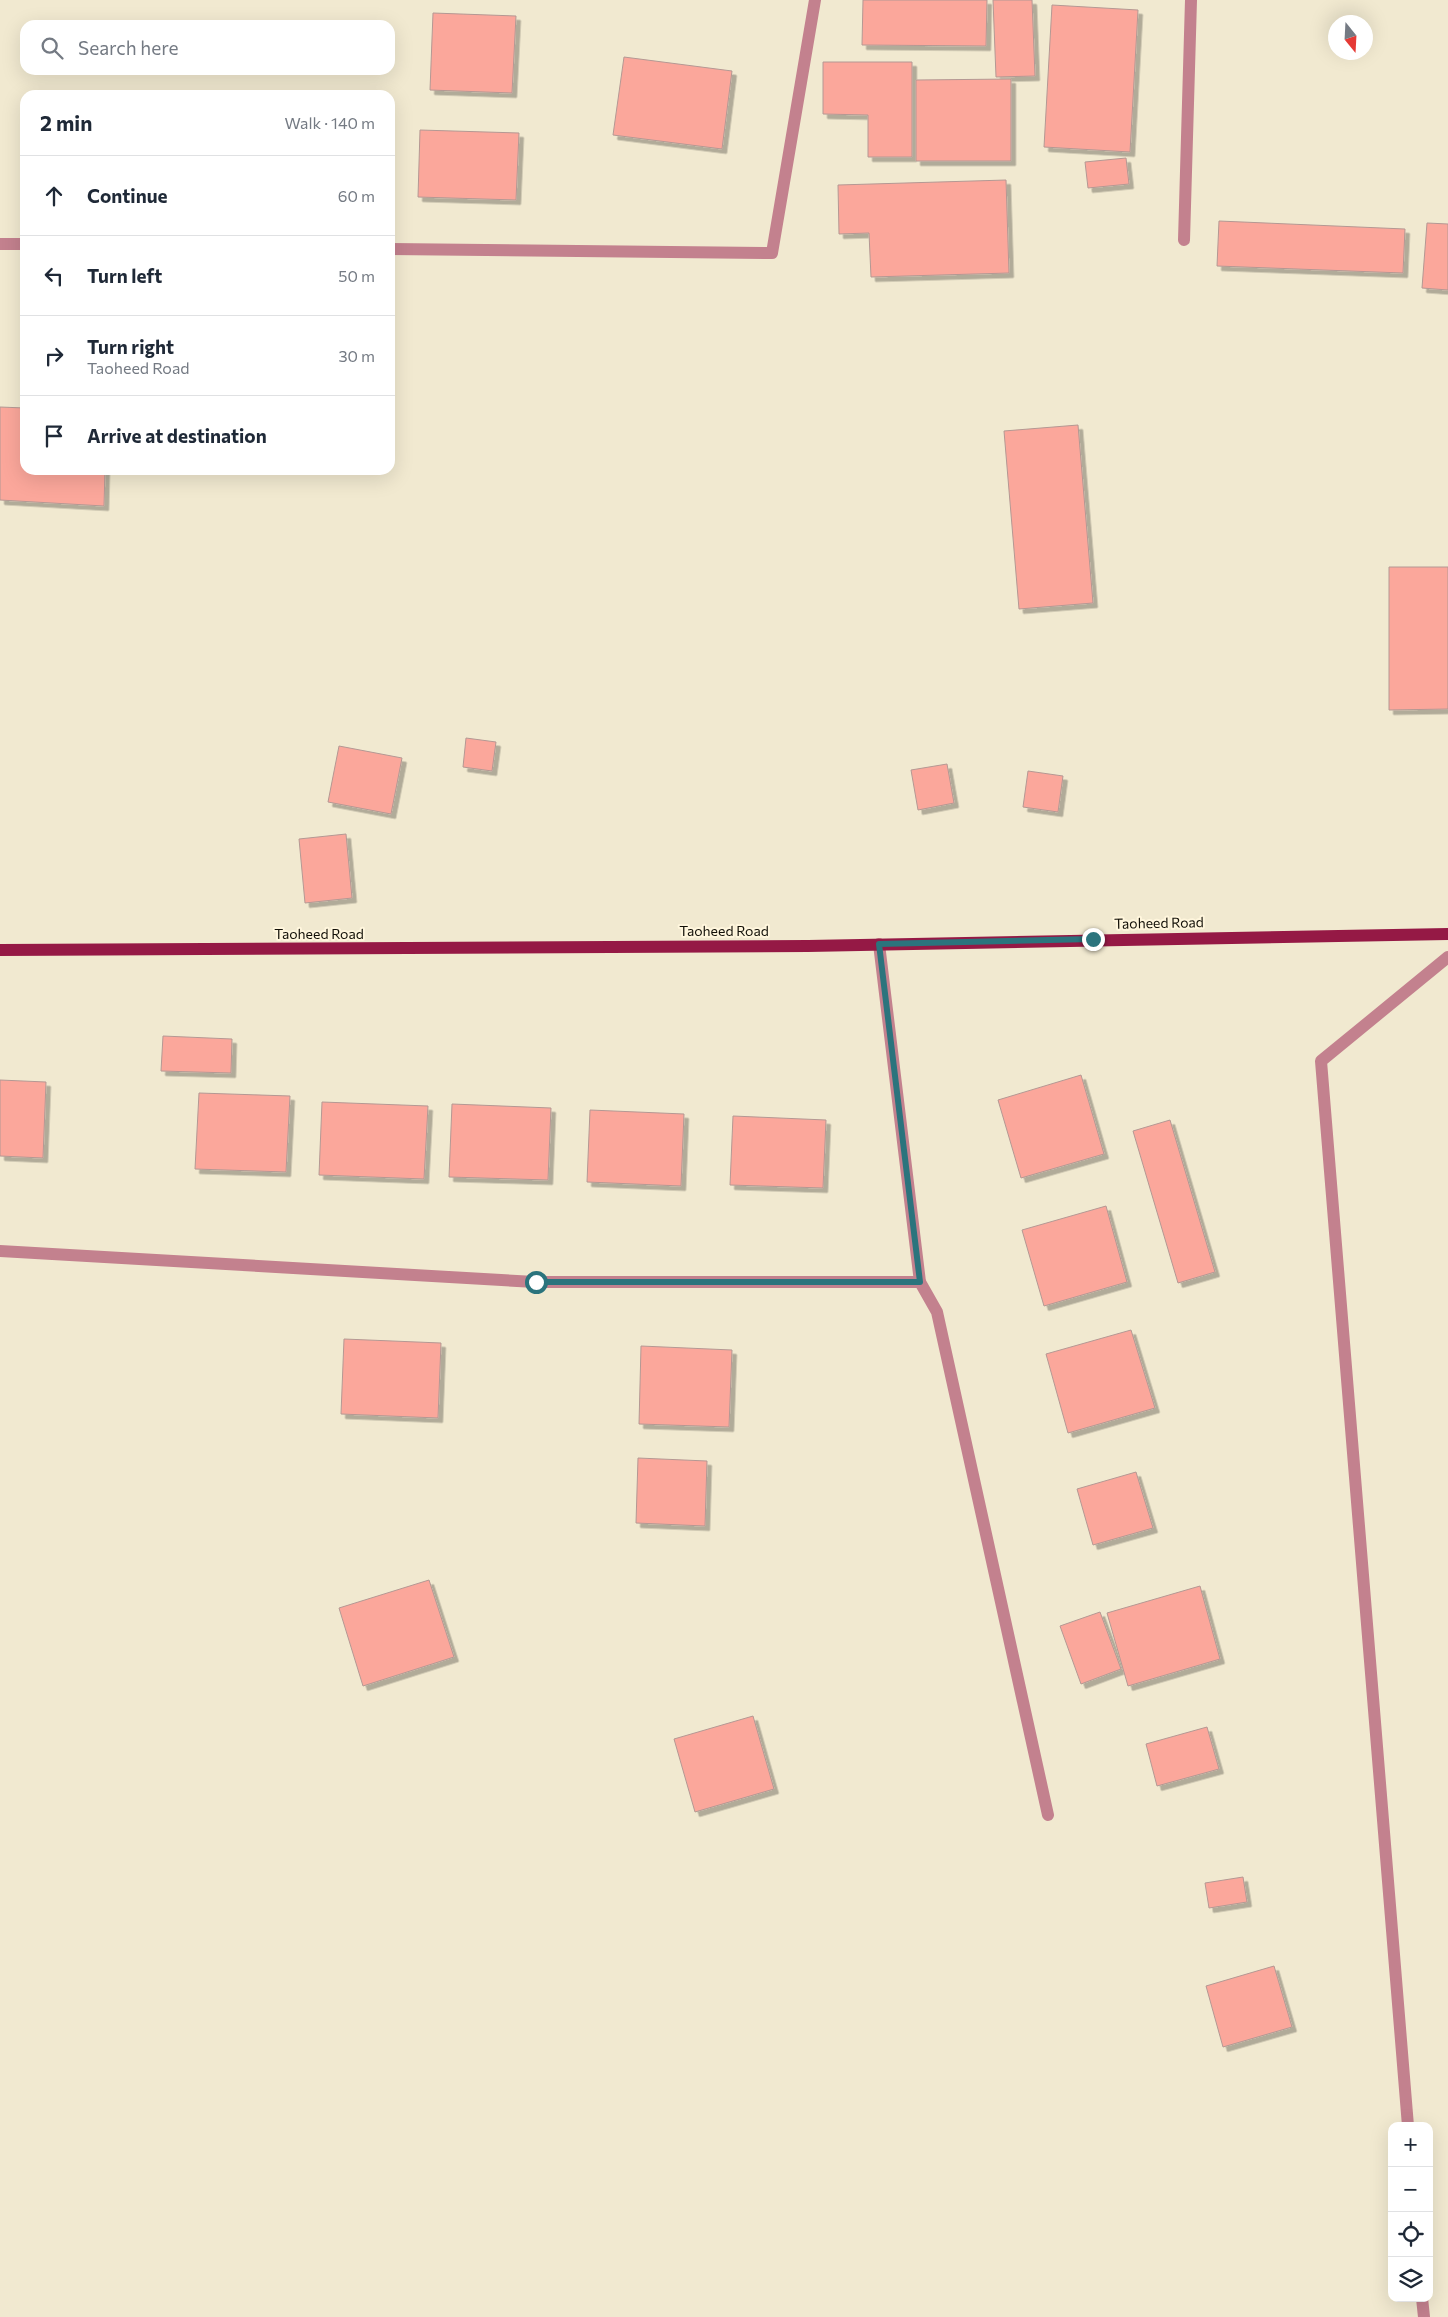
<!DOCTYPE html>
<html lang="en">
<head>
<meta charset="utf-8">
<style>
	body { margin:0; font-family:Commissioner,sans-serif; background:#f6f6f7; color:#1f2937 }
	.controls { position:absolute; right:15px; bottom:15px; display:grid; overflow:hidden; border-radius:10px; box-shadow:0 5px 20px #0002 }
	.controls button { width:45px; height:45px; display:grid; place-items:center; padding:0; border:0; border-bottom:1px solid #e0e1e3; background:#fff; color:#1f2937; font:25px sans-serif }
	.compass { position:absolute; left:1328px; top:15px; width:45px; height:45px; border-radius:50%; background:#fff; box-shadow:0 5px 20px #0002; rotate:162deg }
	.stop { position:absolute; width:15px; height:15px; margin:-11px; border:4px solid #2b747d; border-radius:50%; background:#fff }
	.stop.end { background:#2b747d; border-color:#fff; box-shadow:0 1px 5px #0008 }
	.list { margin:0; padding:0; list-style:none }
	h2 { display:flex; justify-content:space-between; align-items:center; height:65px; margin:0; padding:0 20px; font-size:21px }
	h2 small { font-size:16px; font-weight:400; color:#747a83 }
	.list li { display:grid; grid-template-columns:32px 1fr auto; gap:15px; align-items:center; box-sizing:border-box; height:80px; padding:0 20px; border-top:1px solid #e0e1e3 }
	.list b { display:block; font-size:19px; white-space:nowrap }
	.list p { margin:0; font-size:16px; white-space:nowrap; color:#747a83 }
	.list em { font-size:16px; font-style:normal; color:#747a83 }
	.icon { flex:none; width:28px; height:28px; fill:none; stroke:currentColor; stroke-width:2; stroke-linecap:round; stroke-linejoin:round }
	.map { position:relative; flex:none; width:1448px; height:2317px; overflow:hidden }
	.search { position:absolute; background:#fff; box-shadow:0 5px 20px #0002; left:20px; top:20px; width:375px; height:55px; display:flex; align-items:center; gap:12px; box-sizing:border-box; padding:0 18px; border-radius:15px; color:#747a83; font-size:19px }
	.panel { position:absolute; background:#fff; box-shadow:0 5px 20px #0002; left:20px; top:90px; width:375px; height:385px; border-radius:15px }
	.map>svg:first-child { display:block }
	.building { fill:#fba79b; stroke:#b49893; filter:url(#shadow) }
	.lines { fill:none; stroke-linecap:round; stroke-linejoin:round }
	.minor { stroke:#c3818e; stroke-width:12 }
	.primary { stroke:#951945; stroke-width:12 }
	.route { stroke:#2b747d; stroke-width:6 }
	.labels { text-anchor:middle; stroke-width:4; stroke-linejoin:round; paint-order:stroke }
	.street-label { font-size:14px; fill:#120f07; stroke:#fff6dd }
</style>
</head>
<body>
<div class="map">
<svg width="1448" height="2317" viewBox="0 0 1448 2317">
	<defs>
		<filter id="shadow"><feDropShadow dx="4.5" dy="4.5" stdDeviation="0" flood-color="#0004"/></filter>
	</defs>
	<rect width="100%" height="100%" fill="#f1e9d0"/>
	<g class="building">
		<polygon points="863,0 987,0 986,46 862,45"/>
		<polygon points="993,0 1032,0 1035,76 996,77"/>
		<polygon points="1052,5 1138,10 1130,152 1044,147"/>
		<polygon points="433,13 516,16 512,93 430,90"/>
		<polygon points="624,57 732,71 722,149 613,135"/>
		<polygon points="823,62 912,62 912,157 868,157 868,115 823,114"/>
		<polygon points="1011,79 1011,161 916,161 916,80"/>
		<polygon points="420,130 519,133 516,200 418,197"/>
		<polygon points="1126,158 1129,184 1088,188 1085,162"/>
		<polygon points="1006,180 1009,273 871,277 869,233 839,234 838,185"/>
		<polygon points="1219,221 1405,229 1403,273 1217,266"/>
		<polygon points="1427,223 1448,224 1448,290 1422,288"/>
		<polygon points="0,407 25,408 25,470 105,470 104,506 0,500"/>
		<polygon points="1078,425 1093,603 1019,609 1004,431"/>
		<polygon points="1389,567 1448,567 1448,709 1389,710"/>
		<polygon points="466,738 496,742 492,771 463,767"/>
		<polygon points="339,746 402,758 391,814 328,802"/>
		<polygon points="947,764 954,803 918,810 911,770"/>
		<polygon points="1028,771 1063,776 1058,812 1023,807"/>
		<polygon points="346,834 352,898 305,903 299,839"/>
		<polygon points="163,1036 232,1039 231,1073 161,1071"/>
		<polygon points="1081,1075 1104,1154 1021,1178 998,1100"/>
		<polygon points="0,1080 46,1082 43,1158 0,1156"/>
		<polygon points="199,1093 290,1096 286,1172 195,1169"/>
		<polygon points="322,1102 428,1106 424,1179 319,1175"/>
		<polygon points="452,1104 551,1108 548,1180 449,1177"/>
		<polygon points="590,1110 684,1114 681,1186 587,1182"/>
		<polygon points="733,1116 826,1120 823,1188 730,1185"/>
		<polygon points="1170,1120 1215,1272 1178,1283 1133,1131"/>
		<polygon points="1106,1206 1127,1282 1044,1306 1022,1230"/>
		<polygon points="1131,1330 1155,1408 1068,1433 1046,1354"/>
		<polygon points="344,1339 441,1343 438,1418 341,1414"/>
		<polygon points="641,1346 732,1350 729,1427 639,1424"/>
		<polygon points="638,1458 707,1461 705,1526 636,1523"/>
		<polygon points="1136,1472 1153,1528 1093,1545 1077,1489"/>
		<polygon points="429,1580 454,1657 363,1686 339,1608"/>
		<polygon points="1200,1586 1220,1659 1128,1686 1107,1613"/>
		<polygon points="1100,1612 1121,1669 1081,1684 1060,1626"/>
		<polygon points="753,1716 774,1789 695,1812 674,1739"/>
		<polygon points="1207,1727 1219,1769 1157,1786 1146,1744"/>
		<polygon points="1243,1877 1247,1902 1209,1908 1205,1883"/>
		<polygon points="1274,1966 1292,2027 1223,2047 1206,1986"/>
	</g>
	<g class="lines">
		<g class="minor">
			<polyline points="1184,240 1191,0"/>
			<polyline points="0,244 25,244"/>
			<polyline points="390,249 772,253 815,0"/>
			<polyline points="879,944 920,1282 937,1312 1048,1815"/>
			<polyline points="0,1251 535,1282 920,1282"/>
			<polyline points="1408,2126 1321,1061 1448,957"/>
			<polyline points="1422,2298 1424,2317"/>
		</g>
		<polyline class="primary" points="0,950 808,946 1448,934"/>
	</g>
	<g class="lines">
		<polyline class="route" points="536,1282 920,1282 879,944 1093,939"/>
	</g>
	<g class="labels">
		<g class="street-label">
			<text transform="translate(1159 923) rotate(-1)" y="5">Taoheed Road</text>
			<text x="724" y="936">Taoheed Road</text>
			<text x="319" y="939">Taoheed Road</text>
		</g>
	</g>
</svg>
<div class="controls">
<button>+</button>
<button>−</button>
<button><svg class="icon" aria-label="locate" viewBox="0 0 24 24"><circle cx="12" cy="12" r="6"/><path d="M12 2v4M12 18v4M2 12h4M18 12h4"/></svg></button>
<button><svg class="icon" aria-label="layers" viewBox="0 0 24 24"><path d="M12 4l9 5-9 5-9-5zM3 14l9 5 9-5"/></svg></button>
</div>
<svg class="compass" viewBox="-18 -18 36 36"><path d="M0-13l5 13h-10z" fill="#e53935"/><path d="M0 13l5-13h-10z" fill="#747a83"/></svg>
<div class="stop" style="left:536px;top:1282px"></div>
<div class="stop end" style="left:1093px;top:939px"></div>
<div class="search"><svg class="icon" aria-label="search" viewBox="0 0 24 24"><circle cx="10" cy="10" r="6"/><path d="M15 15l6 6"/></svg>Search here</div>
<section class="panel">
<h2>2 min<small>Walk · 140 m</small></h2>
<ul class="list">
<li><svg class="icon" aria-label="ahead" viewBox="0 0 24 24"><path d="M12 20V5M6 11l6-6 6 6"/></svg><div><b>Continue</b></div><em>60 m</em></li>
<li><svg class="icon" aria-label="left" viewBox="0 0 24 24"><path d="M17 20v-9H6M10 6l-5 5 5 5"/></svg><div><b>Turn left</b></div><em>50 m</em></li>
<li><svg class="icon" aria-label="right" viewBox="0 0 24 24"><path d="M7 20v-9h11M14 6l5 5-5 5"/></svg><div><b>Turn right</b><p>Taoheed Road</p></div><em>30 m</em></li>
<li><svg class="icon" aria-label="arrive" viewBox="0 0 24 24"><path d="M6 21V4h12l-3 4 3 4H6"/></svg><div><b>Arrive at destination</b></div></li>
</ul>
</section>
</div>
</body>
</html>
